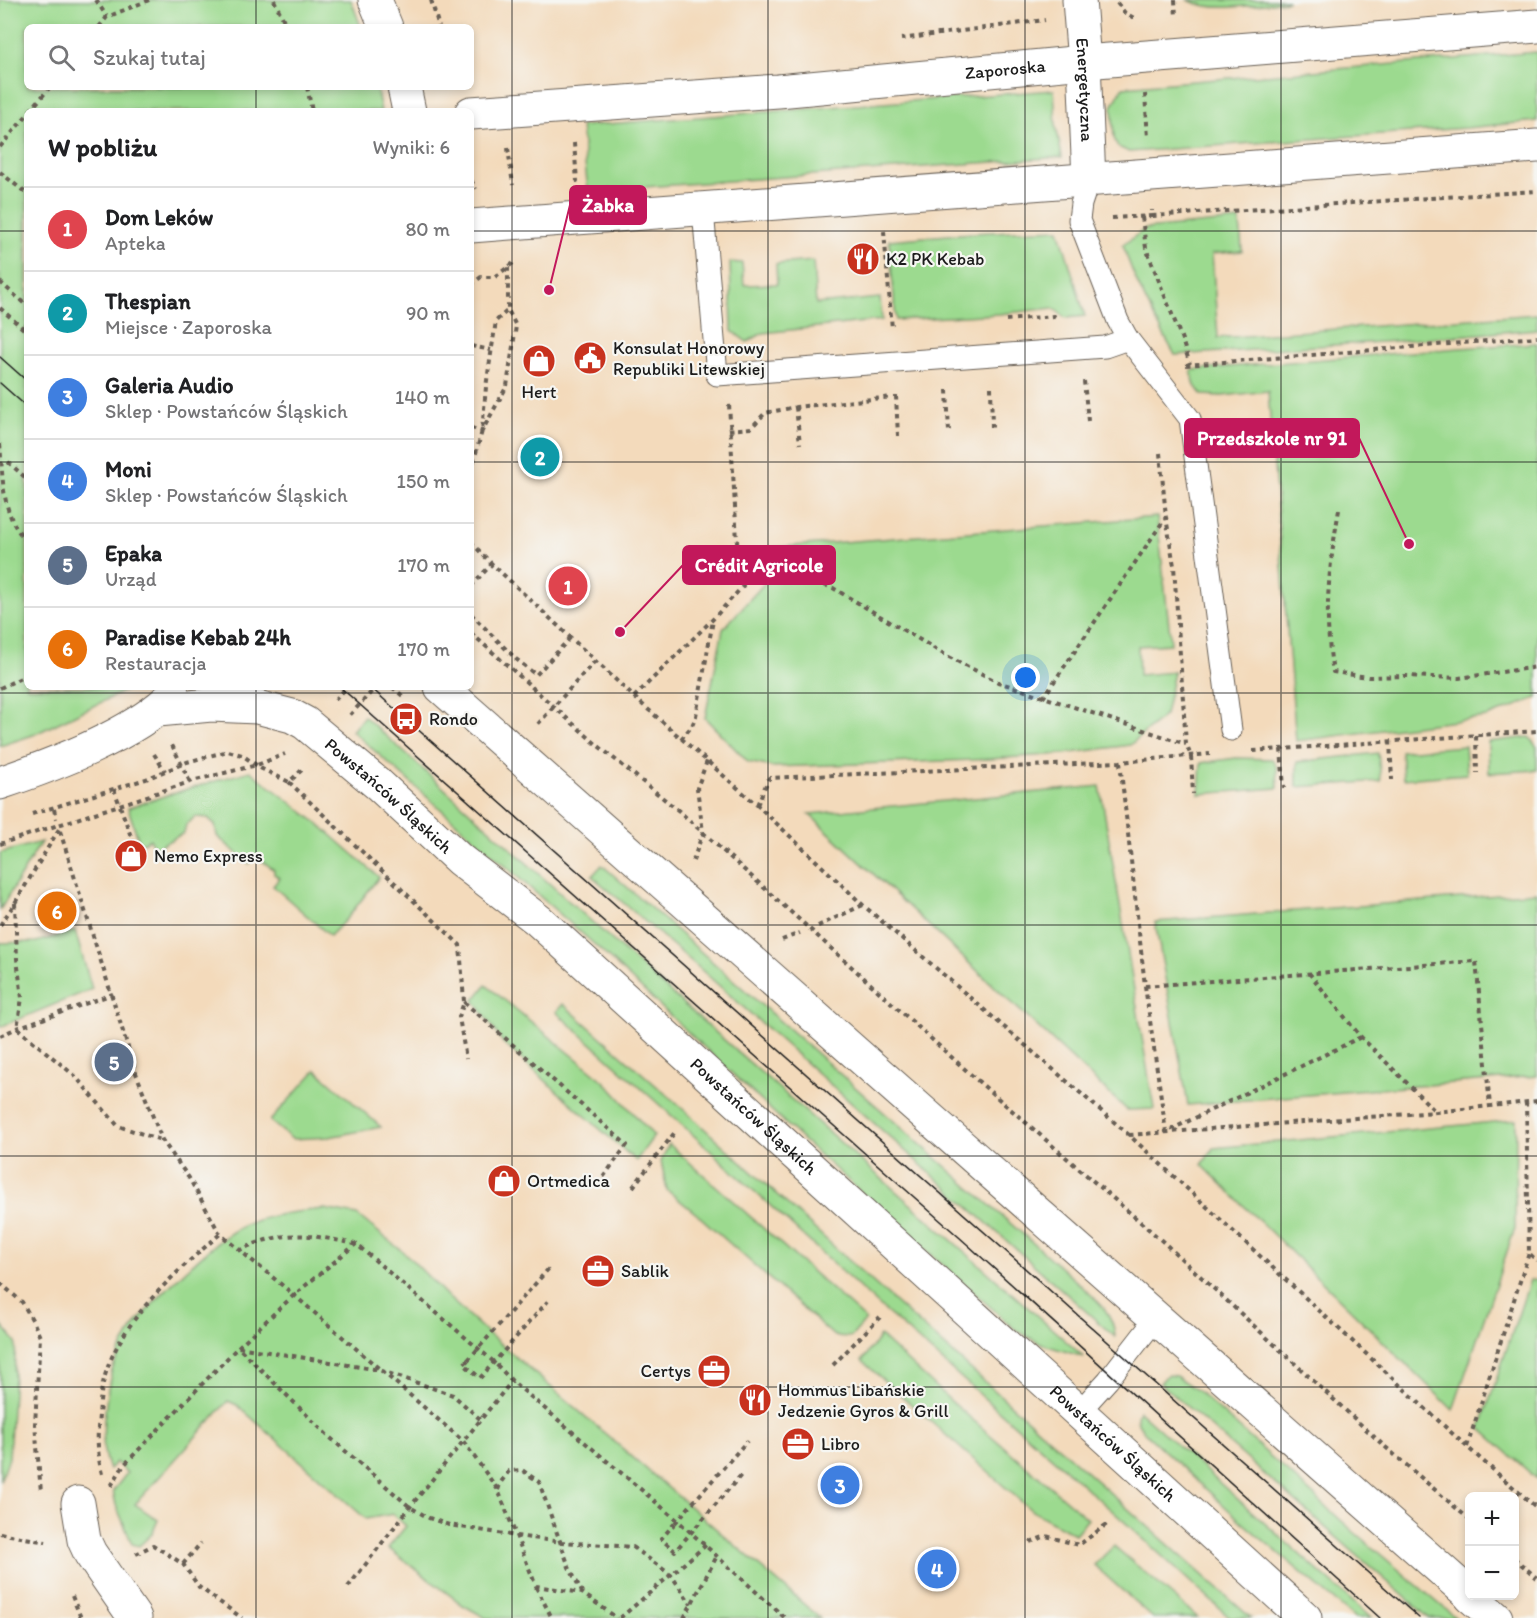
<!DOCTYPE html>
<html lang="pl">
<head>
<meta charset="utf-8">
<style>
	body { margin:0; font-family:Itim,sans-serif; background:#f2f2f2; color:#202124 }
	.controls { position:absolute; right:18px; bottom:18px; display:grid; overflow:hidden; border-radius:9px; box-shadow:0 3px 9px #0003 }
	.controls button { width:54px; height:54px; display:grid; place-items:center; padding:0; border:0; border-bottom:2px solid #e0e0e0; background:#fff; color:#202124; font:30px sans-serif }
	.you { position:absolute; left:1026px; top:678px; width:21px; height:21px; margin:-15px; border:4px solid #fff; border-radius:50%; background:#1a73e8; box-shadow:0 0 0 9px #1a73e833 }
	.badge { display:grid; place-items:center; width:39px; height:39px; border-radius:50%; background:#0f766e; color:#fff; font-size:20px; font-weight:700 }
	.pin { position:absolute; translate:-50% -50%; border:3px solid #fff; box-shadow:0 2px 6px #0006 }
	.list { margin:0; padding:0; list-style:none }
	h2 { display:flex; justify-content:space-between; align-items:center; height:78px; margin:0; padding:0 24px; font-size:26px }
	h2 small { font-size:20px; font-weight:400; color:#757577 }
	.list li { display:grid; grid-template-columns:39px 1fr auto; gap:18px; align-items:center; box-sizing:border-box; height:84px; padding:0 24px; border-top:2px solid #e0e0e0 }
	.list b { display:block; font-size:22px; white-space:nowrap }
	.list p { margin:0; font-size:20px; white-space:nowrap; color:#757577 }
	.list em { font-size:20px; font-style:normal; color:#757577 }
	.icon { flex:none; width:33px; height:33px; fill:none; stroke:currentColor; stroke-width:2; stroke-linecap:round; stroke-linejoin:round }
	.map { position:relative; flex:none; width:1537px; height:1618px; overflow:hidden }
	.search { position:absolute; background:#fff; box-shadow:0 3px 9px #0003; left:24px; top:24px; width:450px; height:66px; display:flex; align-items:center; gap:15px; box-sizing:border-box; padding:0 21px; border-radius:9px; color:#757577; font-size:22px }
	.panel { position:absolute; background:#fff; box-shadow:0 3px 9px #0003; left:24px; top:108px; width:450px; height:582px; border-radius:9px }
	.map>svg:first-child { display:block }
	.green { fill:#9cda8f; stroke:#5c7b56; stroke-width:1.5 }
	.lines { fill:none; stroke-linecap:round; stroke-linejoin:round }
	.lane-casing { stroke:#675e54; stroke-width:23 }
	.street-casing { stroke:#675e54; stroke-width:35 }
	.secondary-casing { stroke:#675e54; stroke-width:35 }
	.path { stroke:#675e54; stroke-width:4; stroke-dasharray:4.5 4.5; stroke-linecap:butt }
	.lane { stroke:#fff; stroke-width:21 }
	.street { stroke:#fff; stroke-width:33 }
	.secondary { stroke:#fff; stroke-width:33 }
	.tram { stroke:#1c1c1c; stroke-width:1.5 }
	.path-bridge { stroke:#675e54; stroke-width:4; stroke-dasharray:4.5 4.5; stroke-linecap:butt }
	.grid { fill:none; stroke:#1c1c1c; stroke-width:1.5; stroke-opacity:0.55 }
	.labels { text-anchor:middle; stroke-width:4.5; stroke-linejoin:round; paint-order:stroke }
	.street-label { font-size:18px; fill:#1c1c1c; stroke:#f6f6f2 }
	.poi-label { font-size:18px; fill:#1c1c1c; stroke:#f6f6f2; text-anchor:start }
	.leader { fill:none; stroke:#c2185b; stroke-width:2 }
	.callout-dot { fill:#c2185b; stroke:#f6f6f2; stroke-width:2 }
	.callout { fill:#c2185b; stroke:#c2185b; stroke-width:2 }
	.callout-label { font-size:20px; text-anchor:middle; font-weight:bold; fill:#fff }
</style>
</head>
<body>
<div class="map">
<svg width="1537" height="1618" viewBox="0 0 1537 1618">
	<rect width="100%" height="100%" fill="#f6f6f2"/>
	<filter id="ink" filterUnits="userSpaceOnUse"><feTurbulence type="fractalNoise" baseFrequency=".0167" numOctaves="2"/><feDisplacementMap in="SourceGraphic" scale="12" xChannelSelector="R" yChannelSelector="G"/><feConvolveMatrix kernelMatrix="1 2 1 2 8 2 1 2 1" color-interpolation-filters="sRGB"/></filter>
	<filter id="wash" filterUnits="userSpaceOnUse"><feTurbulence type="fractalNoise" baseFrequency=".008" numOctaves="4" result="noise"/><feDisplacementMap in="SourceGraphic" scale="24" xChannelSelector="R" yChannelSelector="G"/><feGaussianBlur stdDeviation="1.35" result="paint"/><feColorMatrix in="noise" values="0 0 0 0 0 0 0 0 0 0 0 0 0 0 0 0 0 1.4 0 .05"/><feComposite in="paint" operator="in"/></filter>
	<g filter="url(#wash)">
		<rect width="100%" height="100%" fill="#f3dabb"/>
		<g class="green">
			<polygon points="0,0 351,0 361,27 27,27 27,87 376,87 381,111 27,111 27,687 133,687 33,735 0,746"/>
			<path d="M1188 0H1288V1C1260 4 1213 14 1188 0Z"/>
			<polygon points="1537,52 1537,121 1466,128 1129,152 1118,147 1114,138 1112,107 1123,87"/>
			<polygon points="1054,90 1056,126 1062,157 588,191 581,126"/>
			<path d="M1240 220 1242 251 1212 254 1218 338 1537 314V329L1397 341 1175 355C1155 319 1135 284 1123 245L1145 229Z"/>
			<polygon points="1059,229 1085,316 1066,318 1053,308 999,314 896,320 889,240 972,233"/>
			<polygon points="813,261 816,304 880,298 882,320 763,333 747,342 732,331 730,262 742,263 744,285 777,284 776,264"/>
			<polygon points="1537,343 1537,698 1487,717 1296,741 1268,391 1222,396 1202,395 1195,386 1191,370 1460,348"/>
			<polygon points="1157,517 1171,644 1138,646 1139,675 1174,672 1165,715 1130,745 1064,754 974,760 772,767 748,762 705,718 723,629 770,577 768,548"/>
			<polygon points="364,716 663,986 1084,1357 1041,1344 1016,1330 805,1142 595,945 352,731"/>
			<polygon points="1529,737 1537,747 1537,770 1489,773 1488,742"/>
			<polygon points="1465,746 1467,774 1403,779 1401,751"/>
			<polygon points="1378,753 1381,781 1297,787 1297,762"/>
			<polygon points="1236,758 1272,759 1277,768 1278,788 1199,794 1201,763"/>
			<polygon points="250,771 321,826 379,877 349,916 330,936 273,886 280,878 274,874 274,870 256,856 249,864 217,836 215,825 208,818 195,817 186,825 184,833 154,849 150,839 143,843 139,842 128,808 174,793"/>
			<polygon points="1100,786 1154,1109 1127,1110 809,814"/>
			<polygon points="41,842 0,910 0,853"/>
			<path d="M602 865 1075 1280C1093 1297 1114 1311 1115 1337L698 967 592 876Z"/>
			<polygon points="1537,892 1537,1076 1188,1105 1155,922"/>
			<polygon points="75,931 92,989 0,1027 0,943 36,942"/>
			<polygon points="486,985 604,1081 654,1136 636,1161 503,1043 474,1000"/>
			<polygon points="563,1004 684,1110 876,1285 1251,1618 1230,1618 1118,1516 875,1302 691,1133 556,1012"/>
			<polygon points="316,1070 381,1127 329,1137 292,1139 270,1121"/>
			<polygon points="1516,1120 1515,1228 1453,1410 1202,1165 1213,1148"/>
			<polygon points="669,1144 866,1320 851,1337 834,1336 699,1216 667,1190 661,1161"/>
			<path d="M324 1209 357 1215 408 1256 449 1298 490 1335 820 1618H486L463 1605 388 1548 406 1526 393 1514 366 1519 237 1405 228 1401 135 1504 158 1520 152 1534 139 1546 132 1544 116 1505 113 1491 127 1473 116 1462 109 1469C102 1454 103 1435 104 1419 107 1401 107 1382 114 1365 118 1356 123 1345 128 1336 145 1307 213 1240 243 1226 269 1214 297 1212 324 1209Z"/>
			<polygon points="1537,1279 1537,1479 1480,1428 1530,1280"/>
			<polygon points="0,1323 16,1342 9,1458 0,1481"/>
			<polygon points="880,1336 952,1402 1088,1519 1075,1534 1032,1511 862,1361"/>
			<polygon points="1167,1375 1176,1376 1198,1391 1354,1532 1456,1618 1429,1618 1160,1383"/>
			<path d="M1139 1411 1371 1618H1355L1243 1523 1146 1434C1140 1426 1134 1421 1139 1411Z"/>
			<polygon points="1114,1546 1189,1610 1198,1618 1153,1618 1094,1565"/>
		</g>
	</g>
	<g filter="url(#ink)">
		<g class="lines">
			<defs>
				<g id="lane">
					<polyline points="1089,180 1081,204 1079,220 1118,321 1128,339 1190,419 1231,730"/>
					<polyline points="703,210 717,375 1105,347 1128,339"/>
					<polyline points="1078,1413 1108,1380 1157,1317"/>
				</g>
				<g id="street">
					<path id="s1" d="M1079 0 1084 62 1089 180"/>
					<polyline points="78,1503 84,1540 90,1553 135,1618"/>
				</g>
				<g id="secondary">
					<polyline points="375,0 386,27"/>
					<polyline points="404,87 409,111"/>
					<path id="s2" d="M471 113 778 91 1084 62 1537 26"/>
					<polyline points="471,226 1537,146"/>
					<polyline points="441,687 1470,1595"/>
					<path id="s3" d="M158 710 211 705 257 707 292 716 305 723 378 784 460 860 538 920 1305 1618"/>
					<path d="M0 783C53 765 134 735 173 695"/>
					<polyline points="1470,1596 1496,1618"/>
				</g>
			</defs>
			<use href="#lane" class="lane-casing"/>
			<use href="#street" class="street-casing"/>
			<use href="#secondary" class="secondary-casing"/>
			<g class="path">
				<polyline points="96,0 107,17"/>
				<polyline points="274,0 287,27"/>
				<polyline points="431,0 439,27"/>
				<polyline points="1175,0 1176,17"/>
				<polyline points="1117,3 1125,13 1136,19"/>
				<polyline points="99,27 107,17 149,0"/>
				<polyline points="901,39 1045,20"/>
				<polyline points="307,87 312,111"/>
				<polyline points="1145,94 1148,138"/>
				<polyline points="30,111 50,87"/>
				<polyline points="574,143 577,181 576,181"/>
				<polyline points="0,147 27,115"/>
				<polyline points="508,148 513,185"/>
				<polyline points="0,172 27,194"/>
				<polyline points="471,180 476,189"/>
				<polyline points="1152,216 1537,191"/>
				<polyline points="1142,217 1146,248 1181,337 1190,364"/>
				<polyline points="1112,218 1152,216 1152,210"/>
				<polyline points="884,231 892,329"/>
				<polyline points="0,282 27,306"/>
				<polyline points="471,285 481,277 495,277 516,261"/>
				<polyline points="0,308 27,332"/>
				<polyline points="1006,320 1054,316 1057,318"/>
				<polyline points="23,328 27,323"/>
				<polyline points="471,346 491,350"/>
				<polyline points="1186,365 1537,337"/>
				<polyline points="1084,381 1088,421"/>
				<polyline points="991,387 992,428"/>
				<polyline points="947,390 949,432"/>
				<polyline points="896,396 898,436"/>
				<polyline points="796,407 800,444"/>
				<polyline points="471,428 482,431 507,386 516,326 508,310"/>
				<polyline points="729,430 751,428 765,413 796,407 892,397"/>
				<path d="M0 444C3 477 1 517 27 541"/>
				<polyline points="1160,453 1166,517 1174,566 1186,744 1191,756 1193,794"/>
				<polyline points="8,462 27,479"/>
				<polyline points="471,471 482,431 486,387 496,321 508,310 508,267"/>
				<path d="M1339 510C1329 567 1323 614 1333 672L1368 677 1406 676 1459 678 1537 667"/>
				<polyline points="471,542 492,564 634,697 757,805 863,905 1129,1135 1467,1447 1537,1508"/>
				<polyline points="738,558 833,588 947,656 998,682 1186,744"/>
				<polyline points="471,586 492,564"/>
				<polyline points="471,614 516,659 536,675 570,638"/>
				<polyline points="471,633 596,744 679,811 978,1081 1160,1239 1382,1444 1470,1520"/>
				<polyline points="392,687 405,698"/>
				<polyline points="0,688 27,675"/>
				<polyline points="634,697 713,619 743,586 738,558 729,404"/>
				<polyline points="1043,698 1166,517"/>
				<polyline points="335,700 347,687"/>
				<polyline points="350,715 376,687"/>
				<polyline points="538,724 595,661"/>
				<polyline points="1476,736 1477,773"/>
				<polyline points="681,739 692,726 696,716 713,620"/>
				<polyline points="1390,741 1392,780"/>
				<polyline points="172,745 190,782"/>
				<polyline points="1281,749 1284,788"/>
				<polyline points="1253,751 1537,731"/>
				<polyline points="154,754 165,771"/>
				<polyline points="1120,762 1145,986 1166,1132 1361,1037"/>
				<polyline points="289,782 460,945 464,1002 459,1017 466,1059"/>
				<polyline points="114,789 134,845"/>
				<polyline points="757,805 769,778 1120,762 1210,754"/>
				<polyline points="54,809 56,819"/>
				<polyline points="32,814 146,779 187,762 228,751 242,755 262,769 289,782 304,768"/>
				<polyline points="60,831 136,1073 162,1140 189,1178 220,1234 294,1295 463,1441 498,1490 536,1586 582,1593 617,1618"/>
				<polyline points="0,844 196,780 257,765 285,754"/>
				<polyline points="693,861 703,832 697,788 707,761"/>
				<polyline points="15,903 17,959 22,998 17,1028 75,1076 118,1126 161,1140"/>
				<polyline points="0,925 15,903 59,829"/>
				<polyline points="818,926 863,905"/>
				<polyline points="782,940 800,933"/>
				<polyline points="1309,973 1361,1037 1435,1111"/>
				<polyline points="1145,986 1476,961 1490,1106"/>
				<polyline points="464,1002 627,1145 601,1180"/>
				<polyline points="0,1036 17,1028 113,994"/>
				<polyline points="1526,1102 1529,1253 1537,1261"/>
				<polyline points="1129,1135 1436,1112 1537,1101"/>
				<polyline points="633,1187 675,1132"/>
				<path d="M238 1251C285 1229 307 1234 355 1244"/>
				<polyline points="0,1283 22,1302 34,1323 40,1337 35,1424 41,1492"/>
				<polyline points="468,1360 464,1364 480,1378 548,1301"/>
				<polyline points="833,1365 880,1317"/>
				<polyline points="480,1419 453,1395 379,1370 238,1347 327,1435 410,1507 429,1518 449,1525 516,1536 562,1542 633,1547 671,1575 691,1604"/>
				<polyline points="1467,1447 1529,1253"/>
				<path d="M102 1474C97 1454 97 1435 99 1415 100 1406 100 1396 102 1388 114 1325 174 1274 220 1234"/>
				<polyline points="111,1486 124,1465 238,1347 294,1295 356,1244 494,1362 512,1381 676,1519 785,1618"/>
				<polyline points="498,1490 501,1482 509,1471 522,1470 539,1482 569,1567 582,1592"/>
				<polyline points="675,1523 661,1539 675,1551 742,1474"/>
				<polyline points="0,1533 46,1542"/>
				<polyline points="1030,1542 1046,1536 1079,1545 1107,1524"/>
				<polyline points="136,1554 153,1545 183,1564 199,1587 242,1618"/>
				<polyline points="1514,1558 1537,1578"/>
				<polyline points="183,1564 201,1543"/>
				<polyline points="348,1587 410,1507 512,1381"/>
				<polyline points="536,1587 552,1618"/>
				<polyline points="72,1596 81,1618"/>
				<polyline points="620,1618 706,1545"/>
				<polyline points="684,1618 717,1556"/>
			</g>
			<use href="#lane" class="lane"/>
			<use href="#street" class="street"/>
			<use href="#secondary" class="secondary"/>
			<g class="tram">
				<polyline points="0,357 27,381"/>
				<polyline points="0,383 27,407"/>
				<polyline points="340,687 968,1245 1380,1618"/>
				<polyline points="370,687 1419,1618"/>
			</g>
			<g class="path-bridge">
				<polyline points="468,1360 551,1266"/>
				<polyline points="675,1523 747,1441"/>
			</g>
		</g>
	</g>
	<path class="grid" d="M256 0V27M512 0V1618M768 0V1618M1025 0V1618M1281 0V1618M256 87V111M0 231H27M471 231H1537M0 462H27M471 462H1537M256 687V1618M0 693H1537M0 925H1537M0 1156H1537M0 1387H1537"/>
	<defs>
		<symbol id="restaurant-disc" viewBox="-11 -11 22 22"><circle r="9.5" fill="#c8321e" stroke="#f6f6f2"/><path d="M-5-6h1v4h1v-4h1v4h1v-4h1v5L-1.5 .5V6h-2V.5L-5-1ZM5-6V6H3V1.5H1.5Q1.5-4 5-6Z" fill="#fff"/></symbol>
		<symbol id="civic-disc" viewBox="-11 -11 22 22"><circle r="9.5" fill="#c8321e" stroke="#f6f6f2"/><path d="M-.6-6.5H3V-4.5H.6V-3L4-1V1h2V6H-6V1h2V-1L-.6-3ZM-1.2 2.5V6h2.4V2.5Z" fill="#fff"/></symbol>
		<symbol id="shop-disc" viewBox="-11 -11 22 22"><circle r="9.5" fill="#c8321e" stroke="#f6f6f2"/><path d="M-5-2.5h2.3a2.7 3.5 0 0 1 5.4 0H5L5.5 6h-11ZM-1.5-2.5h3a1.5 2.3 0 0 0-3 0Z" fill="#fff"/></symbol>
		<symbol id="bus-disc" viewBox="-11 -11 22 22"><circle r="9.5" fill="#c8321e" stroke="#f6f6f2"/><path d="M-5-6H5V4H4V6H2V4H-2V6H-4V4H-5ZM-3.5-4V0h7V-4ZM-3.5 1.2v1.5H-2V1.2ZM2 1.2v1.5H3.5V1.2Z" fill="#fff"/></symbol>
		<symbol id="office-disc" viewBox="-11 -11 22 22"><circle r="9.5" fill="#c8321e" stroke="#f6f6f2"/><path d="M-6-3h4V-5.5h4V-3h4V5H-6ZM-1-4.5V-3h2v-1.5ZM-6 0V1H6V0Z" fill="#fff"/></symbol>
	</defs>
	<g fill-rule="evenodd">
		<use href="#restaurant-disc" x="844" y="240" width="38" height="38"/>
		<use href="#civic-disc" x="571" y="339" width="38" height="38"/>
		<use href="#shop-disc" x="520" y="342" width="38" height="38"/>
		<use href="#bus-disc" x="387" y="700" width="38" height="38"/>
		<use href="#shop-disc" x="112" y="837" width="38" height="38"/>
		<use href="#shop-disc" x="485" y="1162" width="38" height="38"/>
		<use href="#office-disc" x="579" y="1252" width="38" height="38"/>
		<use href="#office-disc" x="695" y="1352" width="38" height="38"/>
		<use href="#restaurant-disc" x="736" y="1381" width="38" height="38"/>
		<use href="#office-disc" x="779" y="1425" width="38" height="38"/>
	</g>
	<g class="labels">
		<g class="street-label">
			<text dy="6" stroke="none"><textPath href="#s2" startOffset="536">Zaporoska</textPath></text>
			<text dy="6" stroke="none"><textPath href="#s1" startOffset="90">Energetyczna</textPath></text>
			<text dy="6" stroke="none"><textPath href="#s3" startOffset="261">Powstańców Śląskich</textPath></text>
			<text dy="6" stroke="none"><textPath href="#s3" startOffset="747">Powstańców Śląskich</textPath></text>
			<text dy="6" stroke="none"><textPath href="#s3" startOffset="1233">Powstańców Śląskich</textPath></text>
		</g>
		<g class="poi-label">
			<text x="886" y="265">K2 PK Kebab</text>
			<text x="613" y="354">Konsulat Honorowy<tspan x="613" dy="21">Republiki Litewskiej</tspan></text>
			<text x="539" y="398" text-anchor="middle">Hert</text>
			<text x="429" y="725">Rondo</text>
			<text x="154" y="862">Nemo Express</text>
			<text x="527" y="1187">Ortmedica</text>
			<text x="621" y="1277">Sablik</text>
			<text x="691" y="1377" text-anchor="end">Certys</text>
			<text x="778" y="1396">Hommus Libańskie<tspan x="778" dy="21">Jedzenie Gyros &amp; Grill</tspan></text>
			<text x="821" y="1450">Libro</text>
		</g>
	</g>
	<path class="leader" d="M549 290L570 205M1409 544L1359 438M620 632L683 565"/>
	<g class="callout-dot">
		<circle cx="549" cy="290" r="6"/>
		<circle cx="1409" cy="544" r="6"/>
		<circle cx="620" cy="632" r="6"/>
	</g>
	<g class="callout">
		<rect x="570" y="186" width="76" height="38" rx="6"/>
		<rect x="1185" y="419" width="174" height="38" rx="6"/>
		<rect x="683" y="546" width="152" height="38" rx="6"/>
	</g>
	<g class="callout-label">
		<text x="608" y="212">Żabka</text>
		<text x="1272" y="445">Przedszkole nr 91</text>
		<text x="759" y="572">Crédit Agricole</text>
	</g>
</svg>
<div class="controls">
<button>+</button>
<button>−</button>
</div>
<div class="you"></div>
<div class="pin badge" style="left:568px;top:586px;background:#e0444e">1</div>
<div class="pin badge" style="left:540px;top:457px;background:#0f9aa8">2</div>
<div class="pin badge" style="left:840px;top:1485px;background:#3f7fe0">3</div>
<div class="pin badge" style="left:937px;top:1569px;background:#3f7fe0">4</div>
<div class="pin badge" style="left:114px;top:1062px;background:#5c6f8a">5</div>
<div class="pin badge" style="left:57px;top:911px;background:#e8710a">6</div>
<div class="search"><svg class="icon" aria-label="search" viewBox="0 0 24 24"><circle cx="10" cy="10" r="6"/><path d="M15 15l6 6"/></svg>Szukaj tutaj</div>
<section class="panel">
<h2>W pobliżu<small>Wyniki: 6</small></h2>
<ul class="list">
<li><span class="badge" style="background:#e0444e">1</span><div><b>Dom Leków</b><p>Apteka</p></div><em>80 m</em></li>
<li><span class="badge" style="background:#0f9aa8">2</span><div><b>Thespian</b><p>Miejsce · Zaporoska</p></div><em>90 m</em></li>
<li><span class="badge" style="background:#3f7fe0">3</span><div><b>Galeria Audio</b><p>Sklep · Powstańców Śląskich</p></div><em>140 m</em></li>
<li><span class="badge" style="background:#3f7fe0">4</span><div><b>Moni</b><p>Sklep · Powstańców Śląskich</p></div><em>150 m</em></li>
<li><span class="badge" style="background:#5c6f8a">5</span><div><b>Epaka</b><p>Urząd</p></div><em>170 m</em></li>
<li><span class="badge" style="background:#e8710a">6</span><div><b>Paradise Kebab 24h</b><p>Restauracja</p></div><em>170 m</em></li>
</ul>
</section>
</div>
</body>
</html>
